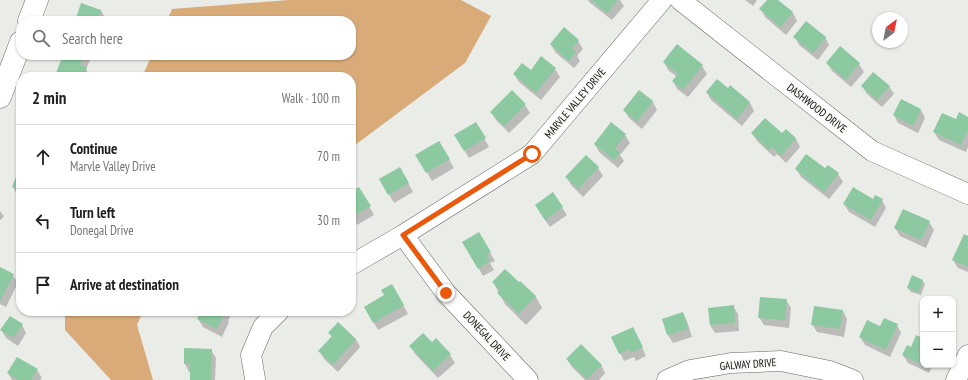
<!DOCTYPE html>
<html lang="en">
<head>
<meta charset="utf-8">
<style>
	body { margin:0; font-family:"PT Sans Narrow",sans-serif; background:#f2f2f2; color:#202124 }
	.controls { position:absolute; right:12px; bottom:12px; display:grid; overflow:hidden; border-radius:8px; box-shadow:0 1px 3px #0004 }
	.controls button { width:36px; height:36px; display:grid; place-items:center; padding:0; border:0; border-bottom:1px solid #e0e0e0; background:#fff; color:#202124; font:20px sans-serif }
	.compass { position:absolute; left:872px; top:12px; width:36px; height:36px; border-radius:50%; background:#fff; box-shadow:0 1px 3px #0004; rotate:32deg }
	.stop { position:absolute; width:12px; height:12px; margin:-9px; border:3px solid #ea580c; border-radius:50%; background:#fff }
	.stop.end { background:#ea580c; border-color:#fff; box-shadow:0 1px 4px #0008 }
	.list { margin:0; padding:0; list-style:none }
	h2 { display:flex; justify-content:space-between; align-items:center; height:52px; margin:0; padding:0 16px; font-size:17px }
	h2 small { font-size:13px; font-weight:400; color:#757577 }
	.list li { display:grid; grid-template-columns:26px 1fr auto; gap:12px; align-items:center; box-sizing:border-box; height:64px; padding:0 16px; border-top:1px solid #e0e0e0 }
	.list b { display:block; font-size:15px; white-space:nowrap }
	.list p { margin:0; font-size:13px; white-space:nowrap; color:#757577 }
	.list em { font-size:13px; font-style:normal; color:#757577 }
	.icon { flex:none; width:22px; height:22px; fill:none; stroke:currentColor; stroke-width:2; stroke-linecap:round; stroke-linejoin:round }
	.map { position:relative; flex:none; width:968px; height:380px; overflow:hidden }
	.search { position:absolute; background:#fff; box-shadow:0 1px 3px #0004; left:16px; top:16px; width:340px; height:44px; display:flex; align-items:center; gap:10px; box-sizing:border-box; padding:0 14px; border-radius:16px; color:#757577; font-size:15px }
	.panel { position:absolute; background:#fff; box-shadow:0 1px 3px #0004; left:16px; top:72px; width:340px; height:244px; border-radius:16px }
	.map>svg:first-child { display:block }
	.forest { fill:#d8ab78 }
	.shadow { fill:#0003 }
	.building { fill:#8cc9a1 }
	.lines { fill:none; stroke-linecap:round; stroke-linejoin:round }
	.minor-casing { stroke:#656763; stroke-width:21 }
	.major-casing { stroke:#656763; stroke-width:23 }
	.minor { stroke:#fff; stroke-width:20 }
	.major { stroke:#fff; stroke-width:22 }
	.route { stroke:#ea580c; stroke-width:5 }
	.labels { text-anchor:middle; stroke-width:3; stroke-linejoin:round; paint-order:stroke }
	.street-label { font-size:11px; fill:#121311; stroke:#f7f9f5 }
</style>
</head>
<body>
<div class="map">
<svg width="968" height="380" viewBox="0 0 968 380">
	<rect width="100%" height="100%" fill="#eaece8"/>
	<g class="forest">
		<polygon points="289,0 461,0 491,16 465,63 351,148 351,77 142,77 152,55 351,55 351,21 167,21 172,9"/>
		<polygon points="65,311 143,311 137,325 153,380 111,380 65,330"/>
	</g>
	<g class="shadow">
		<polygon points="588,0 620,0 624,6 612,20 589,2"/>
		<polygon points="745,0 757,0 753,6"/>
		<polygon points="768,0 777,0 793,13 797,21 786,35 765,17 761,9"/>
		<polygon points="101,10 105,18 104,21 76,21"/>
		<polygon points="565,29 578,41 583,49 577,56 580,61 574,68 556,53 551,45"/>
		<polygon points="795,37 825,37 829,45 818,60 799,45"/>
		<polygon points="64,55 87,55 90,60 86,69 90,77 60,77 58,73"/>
		<polygon points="664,62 702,66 707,74 688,97 677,89 673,81 677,77 668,70"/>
		<polygon points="827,63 859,64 864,72 851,87 832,71"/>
		<polygon points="555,69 560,77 541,100 519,82 514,74 531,71"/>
		<polygon points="862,86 889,86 894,94 882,107 867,94"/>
		<polygon points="730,87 750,103 754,111 742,126 711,100 707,93 728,89"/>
		<polygon points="512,91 525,105 530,113 509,133 496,120 491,112"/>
		<polygon points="640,91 653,102 657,110 642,129 629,118 624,110"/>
		<polygon points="902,100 921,110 925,118 918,133 898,123 894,115"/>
		<polygon points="968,118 968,147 966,152 939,140 934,132"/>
		<polygon points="476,124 489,147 469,158 455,135"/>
		<polygon points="786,131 796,139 800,147 786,163 777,154 774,157 757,141 752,133 783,134"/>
		<polygon points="625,135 630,143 620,155 624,161 618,168 599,152 595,144"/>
		<polygon points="439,142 454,168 432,181 417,155"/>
		<polygon points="21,167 21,196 17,195 13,187"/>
		<polygon points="400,168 413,192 394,203 380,179"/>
		<polygon points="598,168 603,176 583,197 571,185 567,177"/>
		<polygon points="796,169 838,174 843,182 829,199 801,177"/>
		<polygon points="359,188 374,215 357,225 351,213 351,193"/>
		<polygon points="553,194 567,215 550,227 540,213"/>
		<polygon points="873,200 882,200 886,208 875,227 849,212 844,204"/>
		<polygon points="0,211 4,216 1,220 0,219"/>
		<polygon points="929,222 934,230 926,248 900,236 895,228"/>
		<polygon points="479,234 495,261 490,263 494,270 483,276 464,242"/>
		<polygon points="968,237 968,272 958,268 953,260"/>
		<polygon points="0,268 13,275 18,283 6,307 0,304"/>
		<polygon points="922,280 925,284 921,295 911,292 908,288"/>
		<polygon points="493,282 519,283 520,282 536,297 542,308 526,325 505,304"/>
		<polygon points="392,285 408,314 378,330 365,307 385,296"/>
		<polygon points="786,300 791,308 789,328 764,325 759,317"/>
		<polygon points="733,306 738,314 739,331 715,333 710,325 709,309"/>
		<polygon points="202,311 232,311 232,312 228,321 229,322 222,337 203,327 198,319"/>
		<polygon points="843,311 847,319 844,337 817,332 812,324"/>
		<polygon points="683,313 687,321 692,337 673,343 668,335"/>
		<polygon points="22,325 26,333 18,346 6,338 1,330"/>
		<polygon points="897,325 901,333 890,357 865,345 860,337"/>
		<polygon points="330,333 356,339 360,347 338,372 324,359 320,351 332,337"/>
		<polygon points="637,336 646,356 636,361 634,357 624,361 620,353"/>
		<polygon points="923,339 923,365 933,365 929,373 908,363 903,355"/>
		<polygon points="411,346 450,355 455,363 438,378 415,354"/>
		<polygon points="211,350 216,358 215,380 191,380 191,372 189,372 185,364"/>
		<polygon points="567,359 601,365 605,373 599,380 585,380 572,367"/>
		<polygon points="37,370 42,378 40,380 12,380 8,373"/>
	</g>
	<g class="building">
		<polygon points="591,0 618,0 607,13"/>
		<polygon points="767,0 778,0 793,12 781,27 759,9"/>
		<polygon points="81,3 101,10 97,21 75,21"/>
		<polygon points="806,21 826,37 813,53 793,37"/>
		<polygon points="564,27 579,40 572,49 576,52 569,61 550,44"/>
		<polygon points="677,44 703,65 683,90 672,81 678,74 663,62"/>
		<polygon points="840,46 860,63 846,80 826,63"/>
		<polygon points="63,55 84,55 80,65 87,68 83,77 67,77 56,73"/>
		<polygon points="541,56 556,68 536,93 513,74 522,63 531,70"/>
		<polygon points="873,72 890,86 877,100 861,86"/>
		<polygon points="717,79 728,88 730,85 750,102 737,119 706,92"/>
		<polygon points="512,90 526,104 504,126 490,112"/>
		<polygon points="639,90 653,101 637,122 623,110"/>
		<polygon points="901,99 921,109 913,126 893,115"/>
		<polygon points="959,112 968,117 968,130 961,145 933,132 942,113 956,119"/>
		<polygon points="765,118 782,133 786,129 796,138 781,156 772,147 769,150 751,133"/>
		<polygon points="476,122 486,138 464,151 454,135"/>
		<polygon points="611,122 626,134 615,148 620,153 614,160 594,144"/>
		<polygon points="439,141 450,159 426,173 415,155"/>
		<polygon points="806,154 825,168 828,165 839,173 824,192 795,169"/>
		<polygon points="586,155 599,167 578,189 565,177"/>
		<polygon points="21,164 21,191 12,187"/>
		<polygon points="400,167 409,183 388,195 379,179"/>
		<polygon points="359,187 371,206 352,217 351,215 351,192"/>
		<polygon points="853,187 873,199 875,195 883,199 871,220 843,204"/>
		<polygon points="553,192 563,207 545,220 535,205"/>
		<polygon points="903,209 930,221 921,240 894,228"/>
		<polygon points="479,232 491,252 486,255 490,261 478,269 462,242"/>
		<polygon points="964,234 968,236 968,267 952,260"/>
		<polygon points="0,267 14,274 0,301"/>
		<polygon points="505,269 519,282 520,281 536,296 519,314 497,293 500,290 492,282"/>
		<polygon points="912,275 923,280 919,292 907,288"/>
		<polygon points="392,284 404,305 373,323 364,307 384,295 381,290"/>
		<polygon points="760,297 787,299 785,320 758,318"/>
		<polygon points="734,305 735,323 710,325 708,308"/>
		<polygon points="814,306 843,310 840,329 811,325"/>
		<polygon points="201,311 224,311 224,313 225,313 217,329 197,319"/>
		<polygon points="683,312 688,329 667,335 662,319"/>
		<polygon points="10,316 23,324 13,338 0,330"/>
		<polygon points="884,318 898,324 886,350 859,337 867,320 880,326"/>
		<polygon points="338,322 356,339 333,365 318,351 332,336 328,333"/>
		<polygon points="633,327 643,347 631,353 629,349 619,354 611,337"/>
		<polygon points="423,333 432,342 436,338 451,354 433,371 409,346"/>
		<polygon points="916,335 923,338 923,365 902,355 907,345 911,347"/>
		<polygon points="581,344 602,365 587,379 566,359"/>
		<polygon points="184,348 212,349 211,380 190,380 190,364 184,364"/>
		<polygon points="17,357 38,369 31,380 18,380 7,373"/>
	</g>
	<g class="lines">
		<defs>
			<g id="minor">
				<polyline points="680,0 872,151 968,194"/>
				<polyline points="403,235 446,293 528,380"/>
				<polyline points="351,265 403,235 532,154 662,0"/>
				<polyline points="255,379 251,355 263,327 279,311"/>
				<polyline points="667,380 690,370 731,363 781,361 830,371 853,380"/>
				<polyline points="956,380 968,355"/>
			</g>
			<g id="major">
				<polyline points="29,21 37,0"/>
				<polyline points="0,97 21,42"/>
			</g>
		</defs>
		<use href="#minor" class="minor-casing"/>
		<use href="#major" class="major-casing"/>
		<use href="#minor" class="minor"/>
		<use href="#major" class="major"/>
	</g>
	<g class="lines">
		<polyline class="route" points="446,293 403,235 532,154"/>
	</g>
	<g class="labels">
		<g class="street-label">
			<text transform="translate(575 103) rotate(-50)" y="4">MARVLE VALLEY DRIVE</text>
			<text transform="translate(817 108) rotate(38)" y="4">DASHWOOD DRIVE</text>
			<text transform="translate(487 336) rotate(47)" y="4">DONEGAL DRIVE</text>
			<text transform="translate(748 364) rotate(-4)" y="4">GALWAY DRIVE</text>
		</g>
	</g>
</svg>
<div class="controls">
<button>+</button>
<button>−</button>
</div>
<svg class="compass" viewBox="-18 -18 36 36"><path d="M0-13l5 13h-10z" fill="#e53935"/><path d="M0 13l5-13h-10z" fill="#757577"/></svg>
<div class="stop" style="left:532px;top:154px"></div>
<div class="stop end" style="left:446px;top:293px"></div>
<div class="search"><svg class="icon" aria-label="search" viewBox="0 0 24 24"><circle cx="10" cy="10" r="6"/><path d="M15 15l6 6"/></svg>Search here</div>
<section class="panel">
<h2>2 min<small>Walk · 100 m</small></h2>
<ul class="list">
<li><svg class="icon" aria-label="ahead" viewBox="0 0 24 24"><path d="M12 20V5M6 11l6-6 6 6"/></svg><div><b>Continue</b><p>Marvle Valley Drive</p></div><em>70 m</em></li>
<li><svg class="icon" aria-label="left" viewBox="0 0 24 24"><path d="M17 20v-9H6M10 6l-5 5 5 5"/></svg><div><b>Turn left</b><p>Donegal Drive</p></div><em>30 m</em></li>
<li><svg class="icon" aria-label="arrive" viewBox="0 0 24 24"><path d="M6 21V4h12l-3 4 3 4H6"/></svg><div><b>Arrive at destination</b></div></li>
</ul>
</section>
</div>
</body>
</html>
